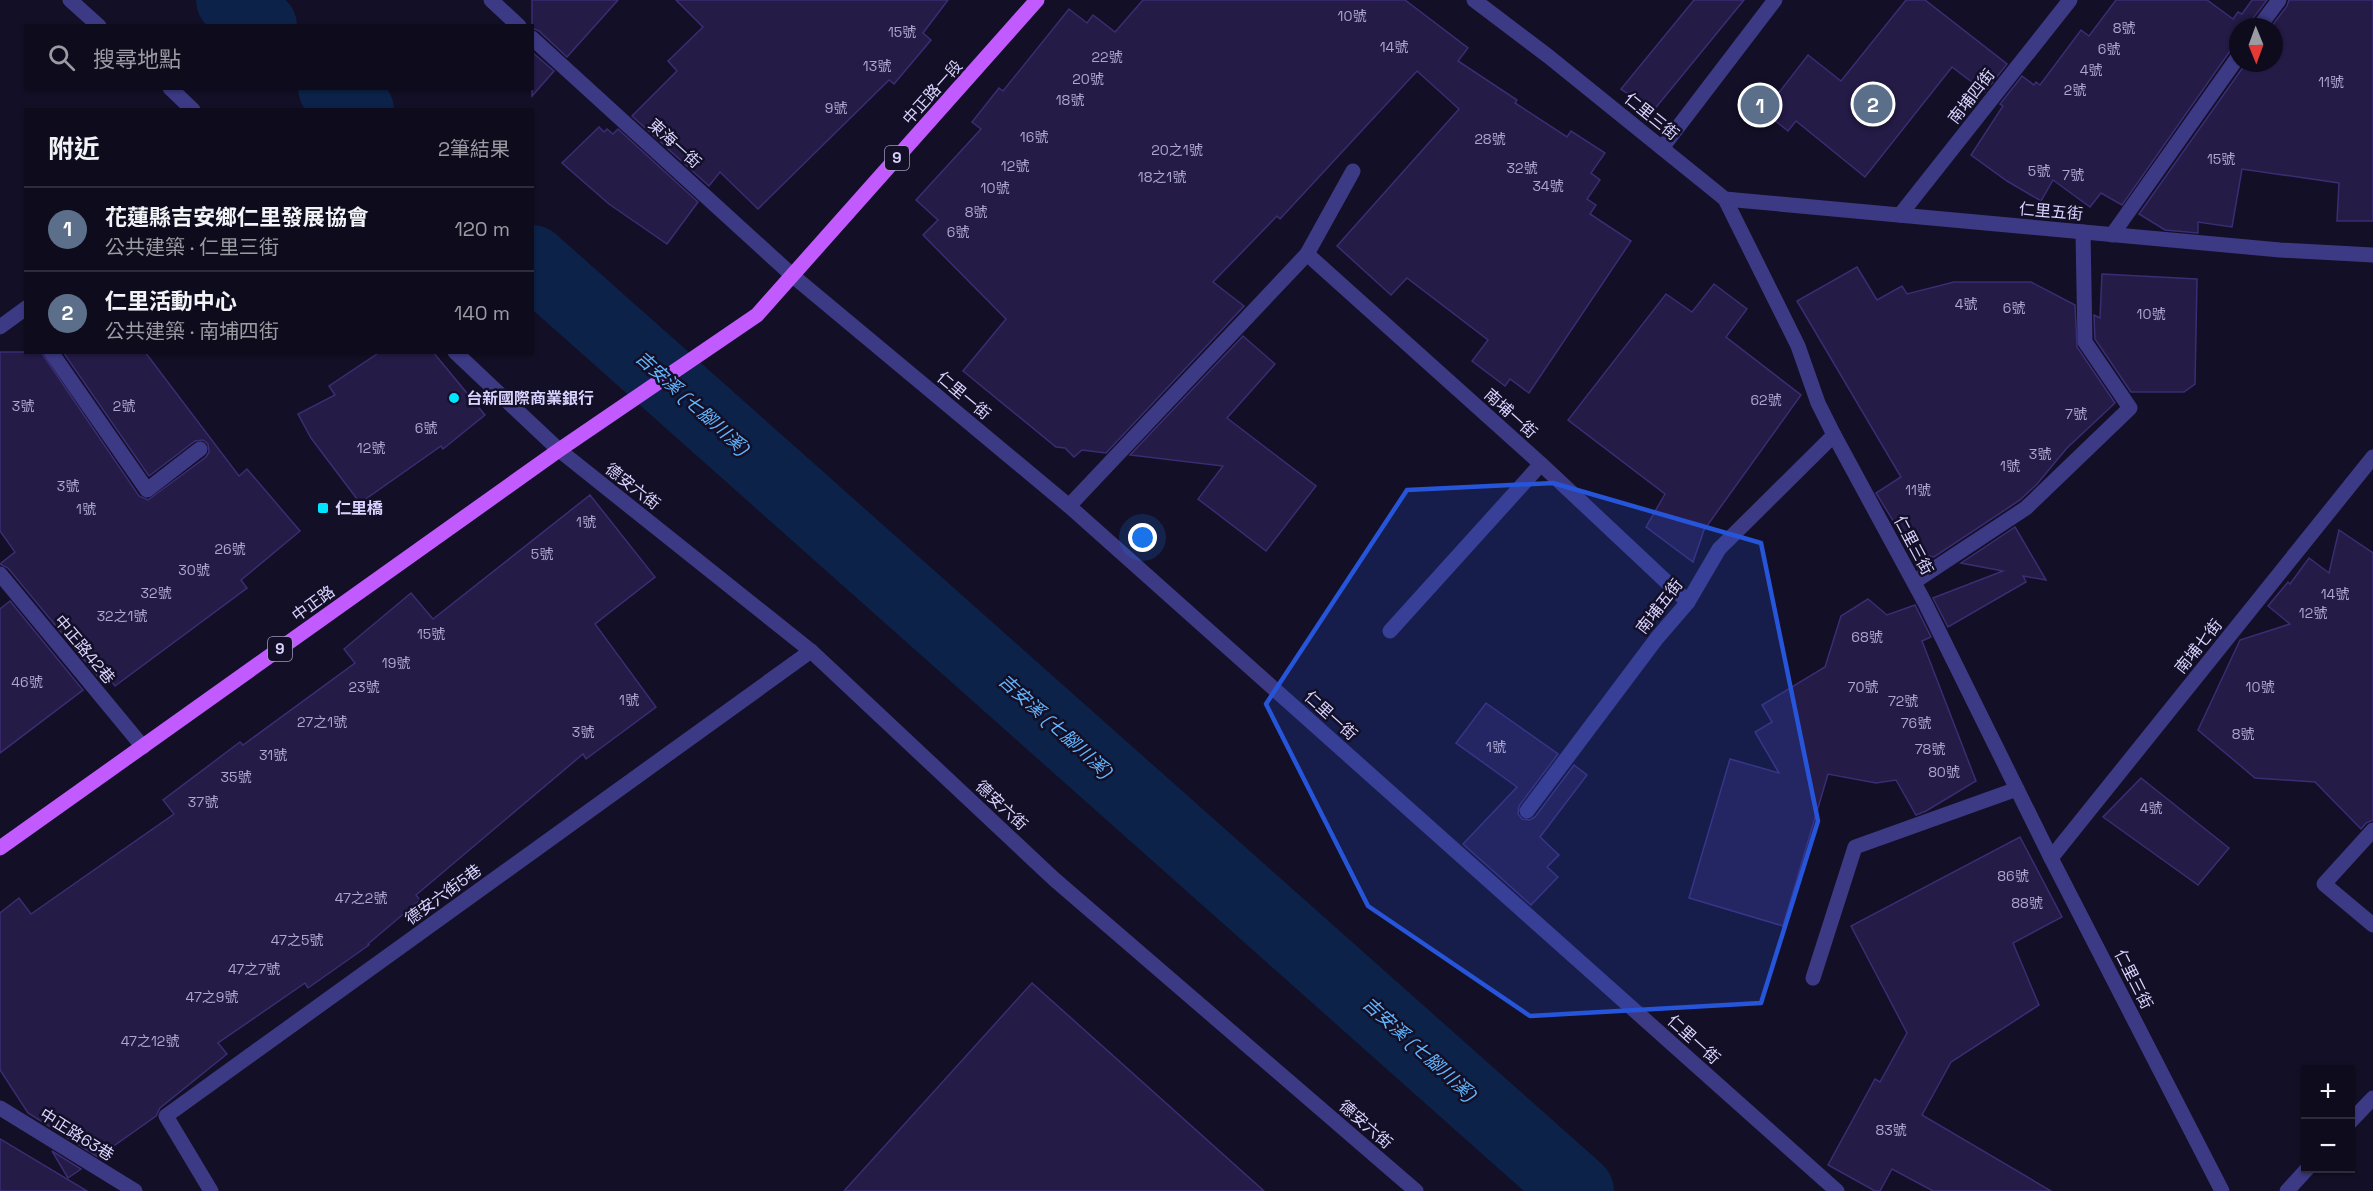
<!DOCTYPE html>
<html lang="zh-TW">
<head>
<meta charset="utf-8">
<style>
	body { margin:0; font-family:"Space Grotesk","Noto Sans TC",sans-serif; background:#1c1929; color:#f1f3f6 }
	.controls { position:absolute; right:18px; bottom:18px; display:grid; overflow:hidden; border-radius:0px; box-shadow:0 2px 4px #0004 }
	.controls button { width:54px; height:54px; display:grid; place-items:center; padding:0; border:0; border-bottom:2px solid #2e2b3b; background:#0e0b1c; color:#f1f3f6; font:30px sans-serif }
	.compass { position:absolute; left:2229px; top:18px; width:54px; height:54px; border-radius:50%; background:#0e0b1c; box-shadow:0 2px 4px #0004; rotate:179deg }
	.you { position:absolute; left:1143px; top:538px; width:21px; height:21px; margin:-15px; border:4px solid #fff; border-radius:50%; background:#1a73e8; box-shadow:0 0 0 9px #1a73e833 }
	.badge { display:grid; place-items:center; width:39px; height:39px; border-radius:50%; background:#7c3aed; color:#fff; font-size:20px; font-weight:700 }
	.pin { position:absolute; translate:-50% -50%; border:3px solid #fff; box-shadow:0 2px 6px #0006 }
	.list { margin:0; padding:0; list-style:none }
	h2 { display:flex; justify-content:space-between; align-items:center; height:78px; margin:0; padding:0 24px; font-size:26px }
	h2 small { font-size:20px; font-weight:400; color:#9b9ba3 }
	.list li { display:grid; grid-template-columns:39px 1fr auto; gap:18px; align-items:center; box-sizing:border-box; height:84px; padding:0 24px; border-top:2px solid #2e2b3b }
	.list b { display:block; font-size:22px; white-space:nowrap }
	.list p { margin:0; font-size:20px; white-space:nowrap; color:#9b9ba3 }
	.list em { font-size:20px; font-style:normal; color:#9b9ba3 }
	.icon { flex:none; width:33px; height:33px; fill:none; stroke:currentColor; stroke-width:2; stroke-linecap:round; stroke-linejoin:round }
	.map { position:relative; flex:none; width:2373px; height:1191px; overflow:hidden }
	.search { position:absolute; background:#0e0b1c; box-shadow:0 2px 4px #0004; left:24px; top:24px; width:510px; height:66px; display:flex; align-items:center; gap:15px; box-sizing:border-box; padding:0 21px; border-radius:0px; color:#9b9ba3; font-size:22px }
	.panel { position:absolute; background:#0e0b1c; box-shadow:0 2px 4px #0004; left:24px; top:108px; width:510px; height:246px; border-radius:0px }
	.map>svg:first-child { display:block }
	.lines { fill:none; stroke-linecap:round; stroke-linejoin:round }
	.river { stroke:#0c2248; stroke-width:72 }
	.building { fill:#241b47; stroke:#3b2d73; stroke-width:1.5 }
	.service { stroke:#3d3a85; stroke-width:15 }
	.minor { stroke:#3d3a85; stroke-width:15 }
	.tertiary { stroke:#3d3a85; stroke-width:15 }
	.primary { stroke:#c25bff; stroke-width:15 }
	.marked { fill:#2655da; fill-opacity:0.2; stroke:#2655da; stroke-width:4.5; stroke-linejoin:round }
	.poi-dot { fill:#00e5ff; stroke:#130f26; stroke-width:2 }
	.labels { text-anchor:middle; stroke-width:5; stroke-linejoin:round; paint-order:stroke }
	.number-label { font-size:14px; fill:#aca6d1 }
	.shield { fill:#130f26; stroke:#9e99be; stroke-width:1.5 }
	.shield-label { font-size:15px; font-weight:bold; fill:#d9d4ff }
	.street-label { font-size:16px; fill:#d9d4ff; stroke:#130f26 }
	.poi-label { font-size:16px; font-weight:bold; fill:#d9d4ff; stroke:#130f26; text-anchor:start }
	.water-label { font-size:18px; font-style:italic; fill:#62b6ff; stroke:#130f26 }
</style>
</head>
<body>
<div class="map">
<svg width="2373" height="1191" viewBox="0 0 2373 1191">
	<rect width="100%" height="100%" fill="#130f26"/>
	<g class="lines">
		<g class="river">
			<polyline points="232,0 261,26"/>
			<polyline points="334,88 358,110"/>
			<polyline points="532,261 1578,1191"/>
		</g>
	</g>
	<g class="building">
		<polygon points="532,0 618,0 567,57 539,31 532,28"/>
		<polygon points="676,0 948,0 923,33 931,40 894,84 889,80 758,209 720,172 709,186 632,116 677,71 668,61 703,27"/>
		<polygon points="1143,0 1405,0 1468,48 1458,61 1517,100 1515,103 1567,137 1571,131 1605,153 1591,173 1600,180 1587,199 1596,205 1590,214 1631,241 1529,393 1510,379 1505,386 1472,361 1488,340 1407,278 1391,295 1337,246 1459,109 1417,71 1280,219 1277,216 1213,282 1244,306 1106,453 1082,450 1074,457 1065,448 1056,447 963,371 1006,319 923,235 938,220 916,200 981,129 972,122 999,88 1003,91 1069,9 1087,23 1093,15 1115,32"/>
		<polygon points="1694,0 1744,0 1653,111 1621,89"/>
		<polygon points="1906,0 1925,0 2007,64 1985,92 1952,67 1865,177 1796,121 1788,131 1764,112 1808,55 1841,81"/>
		<polygon points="2116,0 2207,0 2233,19 2238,12 2242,14 2252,0 2267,0 2251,21 2249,27 2238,27 2238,47 2230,51 2122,205 2101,193 2090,207 2053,180 2041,201 2007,181 1971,155 2003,106 2000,104 2022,76 2034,85 2036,82 2040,85 2081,30 2089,36"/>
		<polygon points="2289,0 2373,0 2373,221 2337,221 2339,183 2242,169 2232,227 2198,222 2198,233 2165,230 2139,214 2246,63 2274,63 2274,27 2271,27 2287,6"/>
		<polygon points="532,52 554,71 532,96"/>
		<polygon points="599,127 604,132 607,129 613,134 618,129 698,202 667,244 609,204 562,163"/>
		<polygon points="1857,267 1877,300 1902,286 1907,294 1954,282 2031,282 2075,305 2077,347 2115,403 2067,448 2037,484 2020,500 1934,557 1913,553 1876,493 1901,477 1797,301"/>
		<polygon points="2102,274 2197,279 2195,384 2184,392 2131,392 2095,339 2094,315 2100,318"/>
		<polygon points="1714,284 1747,309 1726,337 1801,395 1704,530 1693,562 1646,527 1665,494 1568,420 1666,294 1692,312"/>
		<polygon points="1243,336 1275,364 1227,418 1316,486 1266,551 1198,499 1223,466 1130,455"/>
		<polygon points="0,352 41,352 139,496 148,500 206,457 209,452 208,444 203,440 195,441 149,476 63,352 145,352 239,476 247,469 300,531 241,580 247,588 115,686 105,673 99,678 8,568 0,564 15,552 0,531"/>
		<polygon points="380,352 433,352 485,415 443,449 441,446 360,503 311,438 298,414 335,395 329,386"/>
		<polygon points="590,495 655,577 595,624 656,707 586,759 583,754 416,895 420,900 368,944 369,945 308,988 305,983 218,1043 227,1054 160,1108 156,1116 98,1157 28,1113 0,1070 0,913 19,898 31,914 174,814 163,800 240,742 243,745 355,663 344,649 411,593 433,619"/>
		<polygon points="2015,527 2046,580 2023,576 2026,582 1948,627 1933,598 2003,571 1961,563"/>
		<polygon points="2339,530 2373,553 2373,820 2366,823 2361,829 2315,782 2255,778 2198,730 2240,640 2290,624 2268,606 2288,582 2290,584 2309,558 2329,573"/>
		<polygon points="1868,599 1887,615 1915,605 1931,637 1922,641 1976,781 1926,811 1916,815 1896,780 1876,783 1828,774 1783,926 1689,898 1730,759 1779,773 1755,732 1772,722 1762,705 1825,667 1841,616"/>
		<polygon points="10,601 83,690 0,753 0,609"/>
		<polygon points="1486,703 1558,754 1519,806 1518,814 1522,819 1530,820 1535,817 1574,765 1587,775 1540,837 1559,855 1547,867 1558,877 1531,905 1463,844 1517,787 1456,743"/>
		<polygon points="2141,778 2229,848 2198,885 2103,817"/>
		<polygon points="2020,837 2062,917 2013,943 2039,1005 1951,1062 1922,1115 2051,1191 1933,1191 1892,1169 1880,1191 1875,1191 1828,1165 1875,1079 1880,1082 1907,1033 1851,926"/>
		<polygon points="1032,983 1264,1191 844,1191"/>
		<polygon points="0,1139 87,1191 0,1191"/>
		<polygon points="52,1151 81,1169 68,1178"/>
	</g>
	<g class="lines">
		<g class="service">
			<polyline points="2259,27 2279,0"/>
			<polyline points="1662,148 1775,0"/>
			<polyline points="2112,235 2238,57"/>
			<polyline points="1307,254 1541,464 1688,602"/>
			<polyline points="0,327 26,308"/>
			<polyline points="51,352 147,490 200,449"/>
			<polyline points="1069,506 1307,254 1353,171"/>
			<polyline points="1914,582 2026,508 2130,408 2085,342 2083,232"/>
			<polyline points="1390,631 1541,464"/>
			<polyline points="1527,811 1657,638 1688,602 1719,549 1834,435"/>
			<polyline points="2373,830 2324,884 2373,925"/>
			<polyline points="0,1108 135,1191"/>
			<polyline points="211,1191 166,1116 811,651"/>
		</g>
		<g class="minor">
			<polyline points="70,0 99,26"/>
			<polyline points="491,0 519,26"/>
			<polyline points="532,38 793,276 1069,506 1837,1191"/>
			<polyline points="170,88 193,110"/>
			<polyline points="1725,199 1798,346 1818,403 1834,435 1925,603 2051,858 2222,1191"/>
			<polyline points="1900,215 2070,0"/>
			<polyline points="455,352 559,450 811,651 1054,879 1416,1191"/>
			<polyline points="0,574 143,747"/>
			<polyline points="2051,858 2373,457"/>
			<polyline points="1813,978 1855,847 2017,789"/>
			<polyline points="2350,1122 2373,1098"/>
			<polyline points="2287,1191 2308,1168"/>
		</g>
		<polyline class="tertiary" points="1474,0 1548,56 1725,199 2280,250 2373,255"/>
		<polyline class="primary" points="0,848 559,450 757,315 1037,0"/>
	</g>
	<path class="marked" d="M1553 483 1761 543 1818 821 1761 1003 1530 1016 1368 906 1266 704 1407 490Z"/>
	<g class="poi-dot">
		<circle cx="454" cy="398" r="6"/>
		<rect x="317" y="502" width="12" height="12" rx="3"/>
	</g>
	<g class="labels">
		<g class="number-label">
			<text x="1352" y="21">10號</text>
			<text x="2124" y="33">8號</text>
			<text x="902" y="37">15號</text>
			<text x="1394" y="52">14號</text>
			<text x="2109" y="54">6號</text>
			<text x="1107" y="62">22號</text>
			<text x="877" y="71">13號</text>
			<text x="2091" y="75">4號</text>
			<text x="1088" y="84">20號</text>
			<text x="2331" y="87">11號</text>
			<text x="2075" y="95">2號</text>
			<text x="1070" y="105">18號</text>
			<text x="836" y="113">9號</text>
			<text x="1034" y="142">16號</text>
			<text x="1490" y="144">28號</text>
			<text x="1177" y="155">20之1號</text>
			<text x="2221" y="164">15號</text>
			<text x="1015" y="171">12號</text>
			<text x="1522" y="173">32號</text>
			<text x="2039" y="176">5號</text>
			<text x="2073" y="180">7號</text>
			<text x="1162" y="182">18之1號</text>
			<text x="1548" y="191">34號</text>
			<text x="995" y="193">10號</text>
			<text x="976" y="217">8號</text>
			<text x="958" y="237">6號</text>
			<text x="1966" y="309">4號</text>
			<text x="2014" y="313">6號</text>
			<text x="2151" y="319">10號</text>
			<text x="1766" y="405">62號</text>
			<text x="23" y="411">3號</text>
			<text x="124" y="411">2號</text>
			<text x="2076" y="419">7號</text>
			<text x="426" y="433">6號</text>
			<text x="371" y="453">12號</text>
			<text x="2040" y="459">3號</text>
			<text x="2010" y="471">1號</text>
			<text x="68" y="491">3號</text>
			<text x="1918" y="495">11號</text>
			<text x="86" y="514">1號</text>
			<text x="586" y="527">1號</text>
			<text x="230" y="554">26號</text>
			<text x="542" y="559">5號</text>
			<text x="194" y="575">30號</text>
			<text x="156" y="598">32號</text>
			<text x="2335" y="599">14號</text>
			<text x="2313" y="618">12號</text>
			<text x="122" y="621">32之1號</text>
			<text x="431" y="639">15號</text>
			<text x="1867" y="642">68號</text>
			<text x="396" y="668">19號</text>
			<text x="27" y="687">46號</text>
			<text x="364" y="692">23號</text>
			<text x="1863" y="692">70號</text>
			<text x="2260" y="692">10號</text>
			<text x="629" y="705">1號</text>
			<text x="1903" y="706">72號</text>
			<text x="322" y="727">27之1號</text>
			<text x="1916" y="728">76號</text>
			<text x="583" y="737">3號</text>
			<text x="2243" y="739">8號</text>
			<text x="1496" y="752">1號</text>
			<text x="1930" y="754">78號</text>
			<text x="273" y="760">31號</text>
			<text x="1944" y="777">80號</text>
			<text x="236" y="782">35號</text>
			<text x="203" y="807">37號</text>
			<text x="2151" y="813">4號</text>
			<text x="2013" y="881">86號</text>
			<text x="361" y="903">47之2號</text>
			<text x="2027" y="908">88號</text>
			<text x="297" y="945">47之5號</text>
			<text x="254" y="974">47之7號</text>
			<text x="212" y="1002">47之9號</text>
			<text x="150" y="1046">47之12號</text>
			<text x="1891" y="1135">83號</text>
		</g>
		<g class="shield">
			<rect x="885" y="146" width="24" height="24" rx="4.5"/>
			<rect x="268" y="637" width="24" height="24" rx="4.5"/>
		</g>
		<g class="shield-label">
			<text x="897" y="163">9</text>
			<text x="280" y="654">9</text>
		</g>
		<g class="street-label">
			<text transform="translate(932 92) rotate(-48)" y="6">中正路一段</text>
			<text transform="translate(1971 96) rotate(-52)" y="6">南埔四街</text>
			<text transform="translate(1652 116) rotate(39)" y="6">仁里三街</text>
			<text transform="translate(675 143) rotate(42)" y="6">東海一街</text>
			<text transform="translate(2051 211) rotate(5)" y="6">仁里五街</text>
			<text transform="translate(964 395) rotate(40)" y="6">仁里一街</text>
			<text transform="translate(1511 413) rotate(42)" y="6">南埔一街</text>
			<text transform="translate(633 486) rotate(38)" y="6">德安六街</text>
			<text transform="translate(1914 545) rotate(62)" y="6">仁里三街</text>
			<text transform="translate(313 603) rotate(-36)" y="6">中正路</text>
			<text transform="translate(1659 606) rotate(-52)" y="6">南埔五街</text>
			<text transform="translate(2198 646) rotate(-51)" y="6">南埔七街</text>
			<text transform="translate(85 649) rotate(50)" y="6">中正路42巷</text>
			<text transform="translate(1331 715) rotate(42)" y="6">仁里一街</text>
			<text transform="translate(1002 805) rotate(43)" y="6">德安六街</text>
			<text transform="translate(443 894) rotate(-36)" y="6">德安六街5巷</text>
			<text transform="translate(2134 979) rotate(63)" y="6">仁里三街</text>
			<text transform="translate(1694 1039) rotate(42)" y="6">仁里一街</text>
			<text transform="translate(1366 1124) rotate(41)" y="6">德安六街</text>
			<text transform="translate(77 1134) rotate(32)" y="6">中正路63巷</text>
		</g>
		<g class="poi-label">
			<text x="466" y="404">台新國際商業銀行</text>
			<text x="335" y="514">仁里橋</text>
		</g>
		<g class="water-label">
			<text transform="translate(692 403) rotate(42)" y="6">吉安溪 (七腳川溪)</text>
			<text transform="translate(1055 726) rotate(42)" y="6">吉安溪 (七腳川溪)</text>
			<text transform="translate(1419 1049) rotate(42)" y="6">吉安溪 (七腳川溪)</text>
		</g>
	</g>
</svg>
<div class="controls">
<button>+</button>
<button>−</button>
</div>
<svg class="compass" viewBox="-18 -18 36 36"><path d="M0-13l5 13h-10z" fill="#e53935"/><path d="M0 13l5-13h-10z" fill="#9b9ba3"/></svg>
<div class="you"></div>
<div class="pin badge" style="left:1760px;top:105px;background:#5c6f8a">1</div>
<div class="pin badge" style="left:1873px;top:104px;background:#5c6f8a">2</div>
<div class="search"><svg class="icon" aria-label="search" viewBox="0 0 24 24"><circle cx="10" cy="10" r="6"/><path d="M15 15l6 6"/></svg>搜尋地點</div>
<section class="panel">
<h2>附近<small>2筆結果</small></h2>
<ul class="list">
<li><span class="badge" style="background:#5c6f8a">1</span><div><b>花蓮縣吉安鄉仁里發展協會</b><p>公共建築 · 仁里三街</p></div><em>120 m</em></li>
<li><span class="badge" style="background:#5c6f8a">2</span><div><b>仁里活動中心</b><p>公共建築 · 南埔四街</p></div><em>140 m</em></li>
</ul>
</section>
</div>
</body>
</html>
